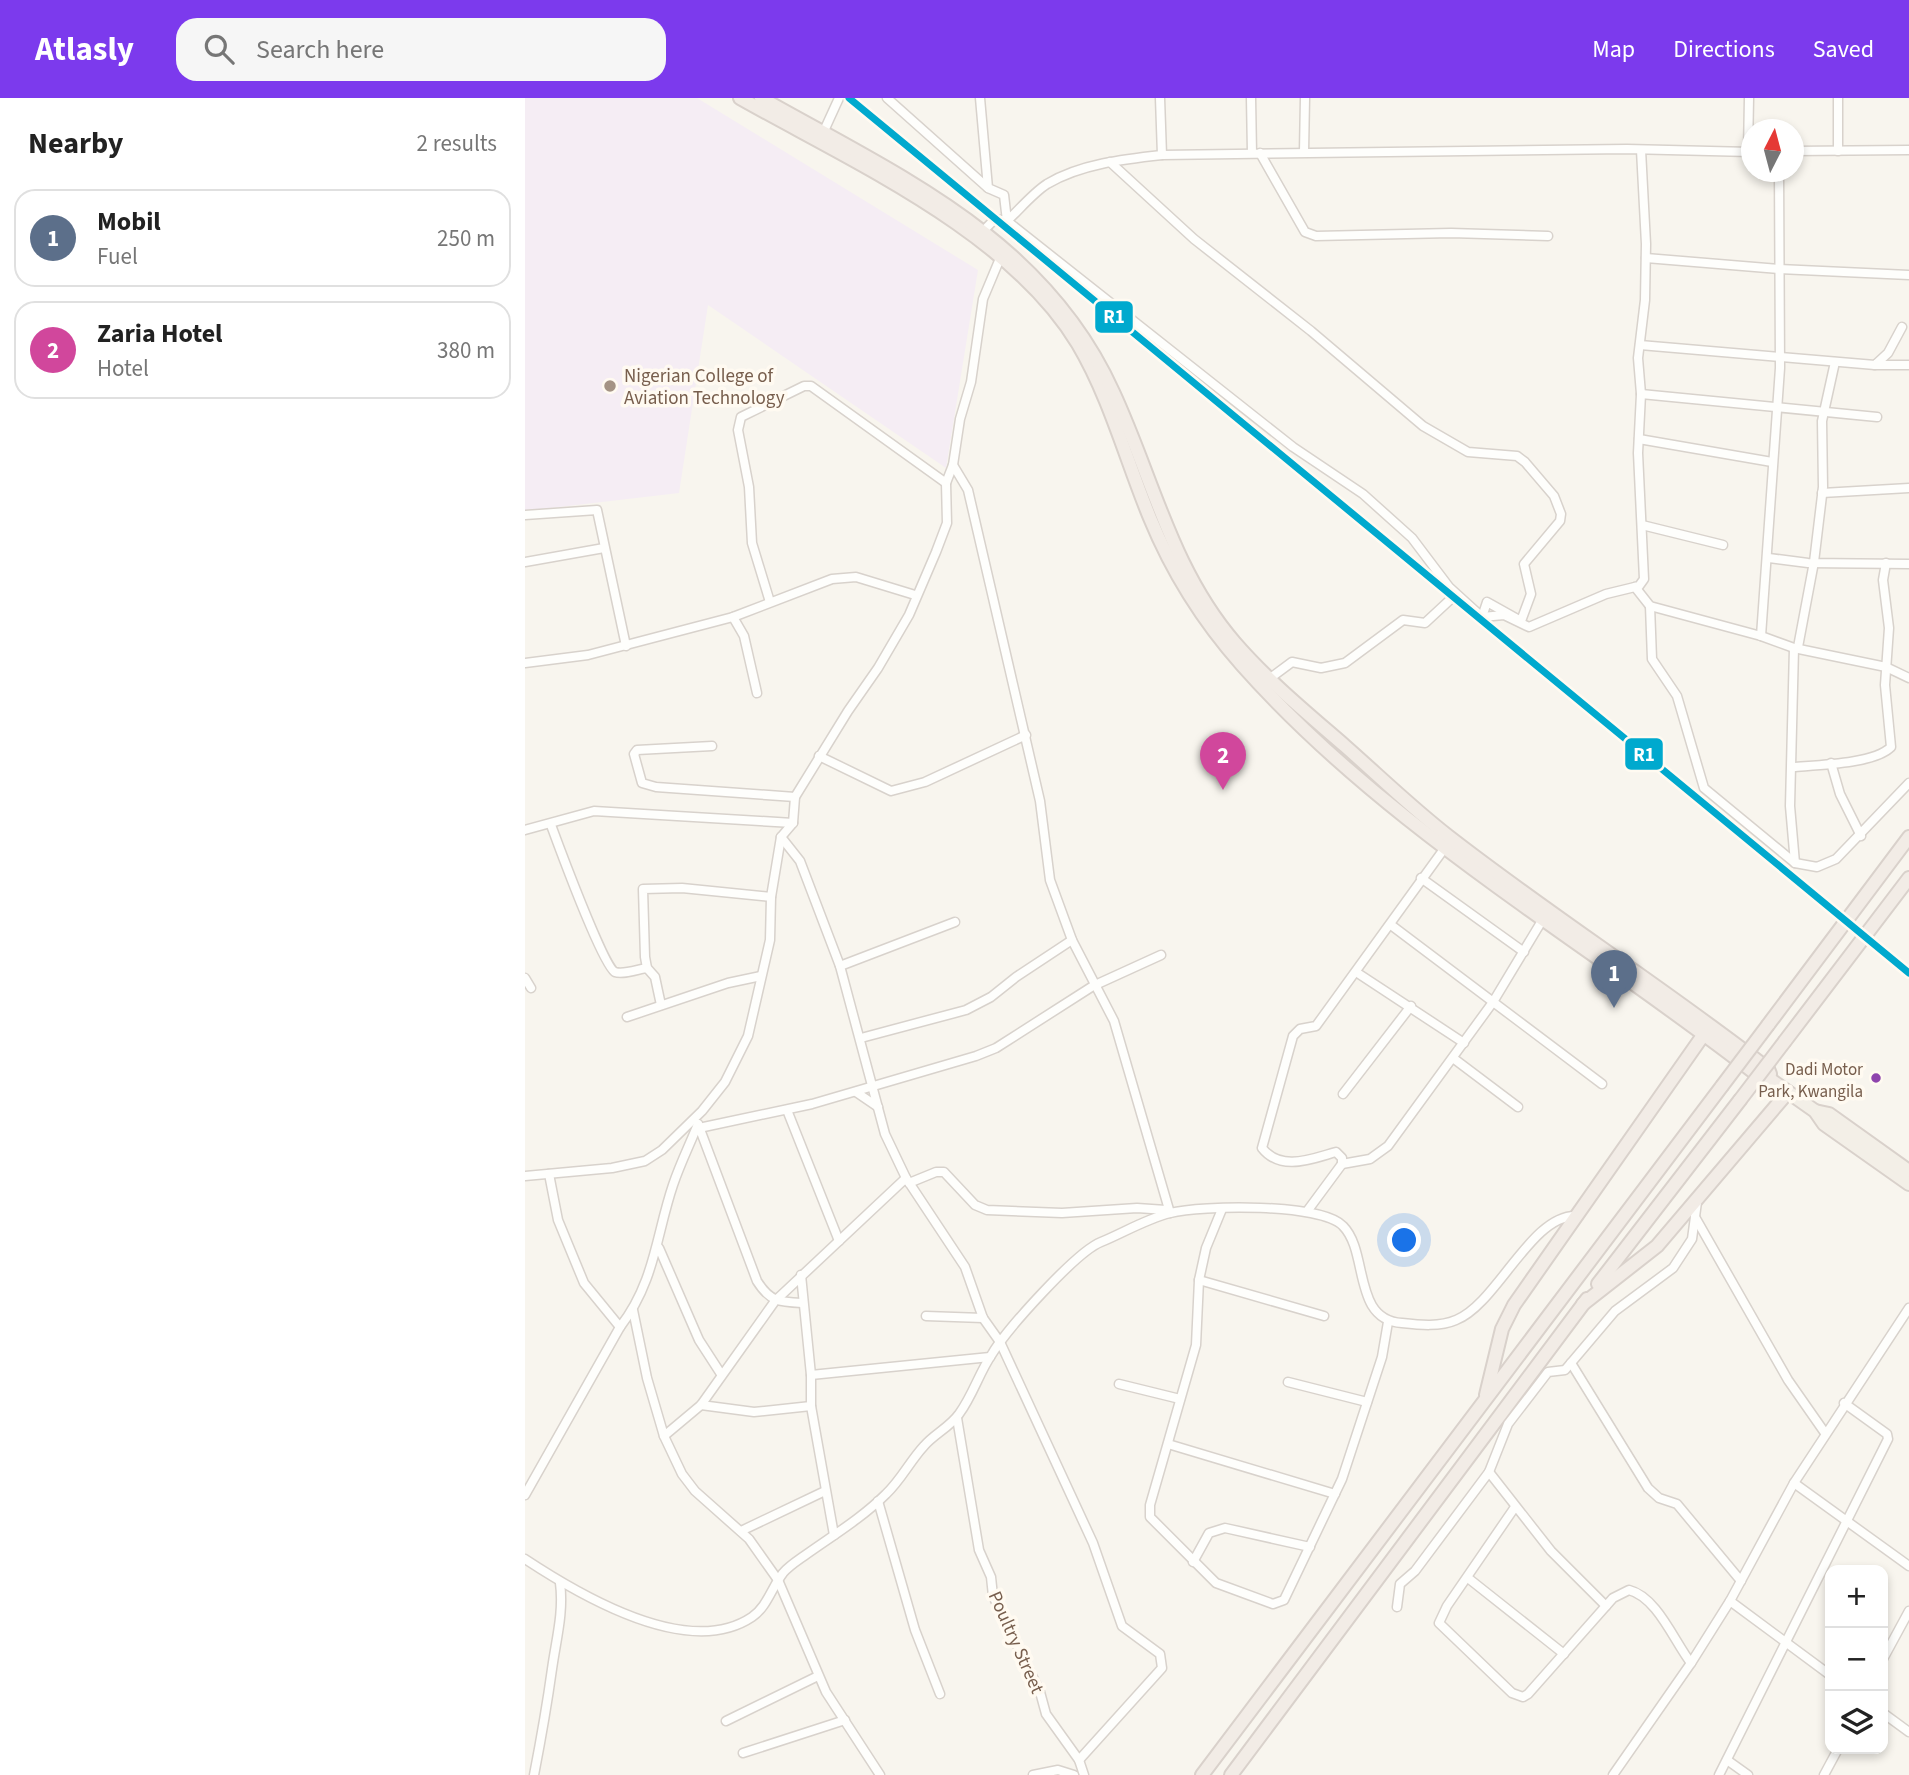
<!DOCTYPE html>
<html lang="en">
<head>
<meta charset="utf-8">
<style>
	body { margin:0; font-family:"Source Sans 3",sans-serif; background:#f6f6f6; color:#222 }
	.controls { position:absolute; right:21px; bottom:21px; display:grid; overflow:hidden; border-radius:14px; box-shadow:0 4px 10px #0003 }
	.controls button { width:63px; height:63px; display:grid; place-items:center; padding:0; border:0; border-bottom:2px solid #e0e0e0; background:#fff; color:#222; font:35px sans-serif }
	.compass { position:absolute; left:1216px; top:21px; width:63px; height:63px; border-radius:50%; background:#fff; box-shadow:0 4px 10px #0003; rotate:6deg }
	.you { position:absolute; left:880px; top:1143px; width:24px; height:24px; margin:-18px; border:5px solid #fff; border-radius:50%; background:#1a73e8; box-shadow:0 0 0 10px #1a73e833 }
	.badge { display:grid; place-items:center; width:46px; height:46px; border-radius:50%; background:#7c3aed; color:#fff; font-size:23px; font-weight:700 }
	.pin { position:absolute; translate:-50% -58px; filter:drop-shadow(0 2px 4px #0008) }
	.pin::after { content:''; position:absolute; top:37px; width:24px; height:21px; background:inherit; clip-path:polygon(0 0,100% 0,50% 100%) }
	.list { margin:0; padding:0; list-style:none }
	h2 { display:flex; justify-content:space-between; align-items:center; height:91px; margin:0; padding:0 28px; font-size:30px }
	h2 small { font-size:23px; font-weight:400; color:#767676 }
	.list li { display:grid; grid-template-columns:46px 1fr auto; gap:21px; align-items:center; box-sizing:border-box; height:98px; margin:0 14px 14px; padding:0 14px; border:2px solid #e0e0e0; border-radius:21px }
	.list b { display:block; font-size:26px; white-space:nowrap }
	.list p { margin:0; font-size:23px; white-space:nowrap; color:#767676 }
	.list em { font-size:23px; font-style:normal; color:#767676 }
	.icon { flex:none; width:38px; height:38px; fill:none; stroke:currentColor; stroke-width:2; stroke-linecap:round; stroke-linejoin:round }
	.map { position:relative; flex:none; width:1384px; height:1677px; overflow:hidden }
	header { display:flex; align-items:center; gap:42px; box-sizing:border-box; height:98px; padding:0 35px; background:#7c3aed; color:#fff }
	header strong { font-size:33px }
	nav { display:flex; gap:38px; margin-inline-start:auto; font-size:24px }
	.search { width:490px; height:63px; background:#f6f6f6; display:flex; align-items:center; gap:18px; box-sizing:border-box; padding:0 24px; border-radius:21px; color:#767676; font-size:26px }
	main { display:flex }
	aside { flex:1; background:#fff }
	.map>svg:first-child { display:block }
	.education { fill:#f5edf4 }
	.lines { fill:none; stroke-linecap:round; stroke-linejoin:round }
	.minor-casing { stroke:#d8d2cc; stroke-width:11 }
	.primary-casing { stroke:#d9d1cb; stroke-width:16 }
	.trunk-casing { stroke:#d9d1cb; stroke-width:16 }
	.minor { stroke:#fefefc; stroke-width:8 }
	.primary { stroke:#f3efe7; stroke-width:12 }
	.trunk { stroke:#f2ece6; stroke-width:12 }
	.trunk-bridge-casing { stroke:#d9d1cb; stroke-width:16; stroke-linecap:butt }
	.trunk-bridge { stroke:#f2ece6; stroke-width:12 }
	.rail-1-casing { stroke:#fffaf1; stroke-width:12 }
	.rail-1 { stroke:#00a9ce; stroke-width:7 }
	.poi-dot { fill:#a49385; stroke:#fffaf1; stroke-width:2.5 }
	.bus-dot { fill:#8e44ad; stroke:#fffaf1; stroke-width:2.5 }
	.labels { text-anchor:middle; stroke-width:7; stroke-linejoin:round; paint-order:stroke }
	.bus-label { font-size:17px; fill:#775e4d; stroke:#fffaf1; text-anchor:end }
	.poi-label { font-size:19px; fill:#775e4d; stroke:#fffaf1; text-anchor:start }
	.street-label { font-size:19px; fill:#775e4d; stroke:#fffaf1 }
	.line-badge { stroke:#fffaf1; stroke-width:2.5 }
	.badge-label { font-size:19px; text-anchor:middle; font-weight:bold; fill:#fff }
</style>
</head>
<body>
<header>
<strong>Atlasly</strong>
<div class="search"><svg class="icon" aria-label="search" viewBox="0 0 24 24"><circle cx="10" cy="10" r="6"/><path d="M15 15l6 6"/></svg>Search here</div>
<nav><a>Map</a><a>Directions</a><a>Saved</a></nav>
</header>
<main>
<aside>
<h2>Nearby<small>2 results</small></h2>
<ul class="list">
<li><span class="badge" style="background:#5c6f8a">1</span><div><b>Mobil</b><p>Fuel</p></div><em>250 m</em></li>
<li><span class="badge" style="background:#d1479c">2</span><div><b>Zaria Hotel</b><p>Hotel</p></div><em>380 m</em></li>
</ul>
</aside>
<div class="map">
<svg width="1384" height="1677" viewBox="0 0 1384 1677">
	<rect width="100%" height="100%" fill="#f8f5ee"/>
	<polygon class="education" points="0,0 172,0 453,172 421,370 183,207 154,395 0,413"/>
	<g class="lines">
		<defs>
			<g id="minor">
				<polyline points="362,0 463,90"/>
				<polyline points="455,0 463,90 479,97 482,123 768,349 838,396 887,440 924,489 957,519 979,517 1004,529 1081,496 1114,488 1119,481 1113,355 1116,296 1113,260 1120,202 1121,146 1116,52"/>
				<polyline points="635,0 637,57"/>
				<polyline points="726,0 727,55"/>
				<polyline points="298,35 314,0"/>
				<polyline points="1268,53 1384,52"/>
				<polyline points="1313,53 1313,0"/>
				<polyline points="779,54 780,0"/>
				<polyline points="1223,54 1224,0"/>
				<polyline points="735,55 780,134 791,138 926,135 1023,138"/>
				<polyline points="585,64 669,141 786,233 898,328 943,354 992,358 1000,364 1029,398 1036,416 1035,423 999,466 1006,496 996,523 962,504 957,519"/>
				<path d="M458 133 470 121 482 123C495 111 508 95 522 86 555 66 600 61 637 57L1102 51 1226 54"/>
				<polyline points="1121,160 1254,171 1384,177"/>
				<polyline points="1115,247 1350,267 1363,255 1377,229"/>
				<polyline points="1350,267 1384,267"/>
				<polyline points="1116,296 1352,319"/>
				<polyline points="1114,341 1247,364"/>
				<polyline points="428,367 443,392 515,703 525,782 547,842 589,923 645,1115"/>
				<polyline points="1297,395 1384,390"/>
				<polyline points="0,417 72,412 101,548"/>
				<polyline points="1117,427 1198,447"/>
				<polyline points="1244,460 1283,465 1384,466"/>
				<polyline points="0,464 79,450"/>
				<polyline points="1110,489 1125,508 1236,538 1269,550 1361,569 1384,580"/>
				<polyline points="245,504 227,445 224,389 213,332 216,319 279,288 286,288 421,385"/>
				<polyline points="1125,508 1127,561 1152,598 1179,690 1270,765 1292,769 1311,761 1384,685"/>
				<polyline points="208,519 219,538 232,595"/>
				<polyline points="1236,538 1255,270 1254,74"/>
				<polyline points="1273,549 1289,464 1298,389 1297,323 1310,264"/>
				<polyline points="1269,550 1265,708 1270,765"/>
				<polyline points="0,565 63,557 208,519 307,481 331,479 390,497"/>
				<polyline points="744,581 767,564 796,570 820,565 878,522 900,525 928,499 935,500"/>
				<polyline points="187,648 112,652 109,656 117,685 131,689 270,699"/>
				<polyline points="294,658 366,693 400,684 501,637"/>
				<polyline points="1306,665 1315,696 1336,738"/>
				<path d="M1268 669C1293 667 1349 666 1366 649L1360 587 1364 530 1358 482 1361 465"/>
				<path d="M26 727C33 746 79 870 90 874 98 877 114 871 122 870"/>
				<polyline points="0,732 69,713 268,725"/>
				<polyline points="256,739 275,763 315,868 360,1036 381,1080 440,1169 458,1220 475,1244 568,1445 597,1528 635,1556 637,1570 554,1662"/>
				<polyline points="896,780 999,854"/>
				<polyline points="866,827 1077,986"/>
				<polyline points="315,868 430,824"/>
				<polyline points="831,874 939,945"/>
				<polyline points="0,880 6,890"/>
				<polyline points="136,907 130,879 122,870 120,859 118,791 157,790 246,799"/>
				<polyline points="102,919 203,885 236,878"/>
				<polyline points="336,940 441,912 466,899 491,879 547,842"/>
				<polyline points="928,960 993,1009"/>
				<polyline points="331,994 353,1009"/>
				<polyline points="818,996 886,908"/>
				<polyline points="262,1012 314,1143"/>
				<path d="M173 1026 232 1183C245 1204 255 1204 278 1205"/>
				<polyline points="174,1030 287,1006 451,958 471,950 568,888 636,857"/>
				<path d="M817 1066V1060L811 1054C786 1061 756 1074 737 1050L768 938 775 931 791 928 919 751"/>
				<polyline points="24,1076 33,1122 59,1185 95,1229"/>
				<polyline points="0,1078 87,1070 120,1063 137,1052 177,1013 200,984 223,938 245,842 246,799 256,739 268,725 270,699 323,613 353,570 384,517 411,454 422,425 421,385 428,367 435,321 446,284 458,201 476,158"/>
				<polyline points="384,1085 411,1074 419,1074 450,1107 462,1112 537,1115 612,1110 641,1112"/>
				<polyline points="697,1111 681,1150 674,1182 671,1247 625,1407 625,1419 691,1485 748,1506 759,1502 817,1381 857,1259 863,1224"/>
				<polyline points="783,1112 817,1066 845,1061 863,1048 968,904 1018,821"/>
				<polyline points="1170,1119 1263,1282 1300,1335"/>
				<polyline points="134,1150 174,1242 196,1276"/>
				<polyline points="276,1177 286,1277 286,1308 309,1437"/>
				<polyline points="674,1182 799,1218"/>
				<polyline points="108,1212 122,1280 139,1338 157,1376 170,1393 224,1441 253,1482 301,1594 355,1677"/>
				<polyline points="401,1218 458,1220"/>
				<polyline points="1046,1265 1123,1390 1134,1400 1152,1406 1216,1483"/>
				<polyline points="286,1277 465,1259"/>
				<polyline points="763,1284 842,1304"/>
				<polyline points="594,1286 655,1301"/>
				<polyline points="176,1307 229,1314 286,1308"/>
				<polyline points="432,1320 454,1452 466,1479 468,1498 515,1594 521,1616 554,1662 559,1677"/>
				<polyline points="139,1338 176,1307 250,1203 381,1080"/>
				<polyline points="643,1346 810,1396"/>
				<polyline points="964,1374 1026,1453 1081,1508"/>
				<polyline points="1269,1385 1384,1468"/>
				<path d="M0 1397 95 1229C130 1184 131 1137 148 1087 155 1066 165 1046 173 1026"/>
				<polyline points="353,1403 390,1532 415,1596"/>
				<path d="M990 1409 922 1508 914 1525 987 1595 998 1599 1003 1596 1088 1500 1104 1492C1132 1499 1149 1543 1166 1565"/>
				<polyline points="216,1433 300,1393"/>
				<path d="M0 1461C53 1496 163 1562 227 1519 242 1509 247 1489 258 1475 264 1468 272 1463 279 1458 307 1438 337 1420 361 1396 376 1382 385 1363 399 1348 409 1336 425 1329 434 1316 448 1297 454 1275 467 1256 482 1231 551 1154 576 1144 598 1135 621 1121 645 1115 677 1107 796 1105 818 1128 844 1154 827 1222 877 1225 895 1227 915 1229 931 1222 972 1206 1007 1115 1052 1118"/>
				<polyline points="668,1464 684,1435 700,1430 785,1449"/>
				<polyline points="943,1480 1039,1556"/>
				<polyline points="1205,1503 1305,1577"/>
				<polyline points="872,1509 875,1486 890,1473 964,1374 983,1326 1023,1274 1040,1272 1090,1213 1148,1170 1167,1141 1172,1104"/>
				<polyline points="1358,1561 1384,1513"/>
				<polyline points="1358,1615 1384,1634"/>
				<polyline points="201,1623 293,1578"/>
				<polyline points="218,1655 320,1622"/>
				<polyline points="1202,1662 1223,1677"/>
				<path d="M9 1677C16 1641 22 1607 27 1571 31 1542 39 1514 35 1485"/>
				<polyline points="508,1677 533,1672 549,1677"/>
				<polyline points="1088,1677 1166,1565 1205,1503 1269,1385 1384,1210"/>
				<polyline points="1194,1677 1363,1341 1362,1336 1319,1305"/>
				<polyline points="1299,1677 1313,1651"/>
			</g>
			<g id="primary">
				<polyline points="1263,994 1290,1013 1299,1026 1384,1086"/>
				<polyline points="1290,1013 1304,1016 1384,1073"/>
			</g>
			<g id="trunk">
				<path d="M215 0C326 63 485 133 553 246 585 300 601 362 625 420 648 476 678 523 717 567 863 732 1063 844 1235 979L1246 982 1263 994 1132 1148 1058 1206"/>
				<path d="M236 0C374 78 519 141 588 294 628 380 646 471 710 545 743 583 782 615 820 648 854 678 887 710 923 738 1027 819 1139 890 1243 971L1245 976"/>
				<polyline points="1243,927 1384,739"/>
				<polyline points="1260,943 1384,780"/>
				<polyline points="1073,1186 1215,1002"/>
				<polyline points="961,1297 977,1231 989,1207 1179,936"/>
				<polyline points="677,1677 1197,988"/>
				<polyline points="706,1677 1062,1201"/>
			</g>
		</defs>
		<use href="#minor" class="minor-casing"/>
		<use href="#primary" class="primary-casing"/>
		<use href="#trunk" class="trunk-casing"/>
		<use href="#minor" class="minor"/>
		<use href="#primary" class="primary"/>
		<use href="#trunk" class="trunk"/>
		<defs>
			<g id="trunk-bridge">
				<polyline points="1197,988 1243,927"/>
				<polyline points="1215,1002 1260,943"/>
			</g>
		</defs>
		<use href="#trunk-bridge" class="trunk-bridge-casing"/>
		<use href="#trunk-bridge" class="trunk-bridge"/>
		<defs>
			<polyline id="rail-1" points="324,0 1384,875"/>
		</defs>
		<use href="#rail-1" class="rail-1-casing"/>
		<use href="#rail-1" class="rail-1"/>
	</g>
	<circle class="poi-dot" cx="85" cy="288" r="7"/>
	<circle class="bus-dot" cx="1351" cy="980" r="6"/>
	<g class="labels">
		<g class="bus-label">
			<text x="1338" y="977">Dadi Motor<tspan x="1338" dy="22">Park, Kwangila</tspan></text>
		</g>
		<g class="poi-label">
			<text x="99" y="284">Nigerian College of<tspan x="99" dy="22">Aviation Technology</tspan></text>
		</g>
		<g class="street-label">
			<text transform="translate(492 1544) rotate(66)" y="7">Poultry Street</text>
		</g>
	</g>
	<g class="line-badge">
		<rect x="569" y="202" width="40" height="34" rx="7" fill="#00a9ce"/>
		<rect x="1099" y="639" width="40" height="34" rx="7" fill="#00a9ce"/>
	</g>
	<g class="badge-label">
		<text x="589" y="225">R1</text>
		<text x="1119" y="663">R1</text>
	</g>
</svg>
<div class="controls">
<button>+</button>
<button>−</button>
<button><svg class="icon" aria-label="layers" viewBox="0 0 24 24"><path d="M12 4l9 5-9 5-9-5zM3 14l9 5 9-5"/></svg></button>
</div>
<svg class="compass" viewBox="-18 -18 36 36"><path d="M0-13l5 13h-10z" fill="#e53935"/><path d="M0 13l5-13h-10z" fill="#767676"/></svg>
<div class="you"></div>
<div class="pin badge" style="left:1089px;top:910px;background:#5c6f8a">1</div>
<div class="pin badge" style="left:698px;top:692px;background:#d1479c">2</div>
</div>
</main>
</body>
</html>
